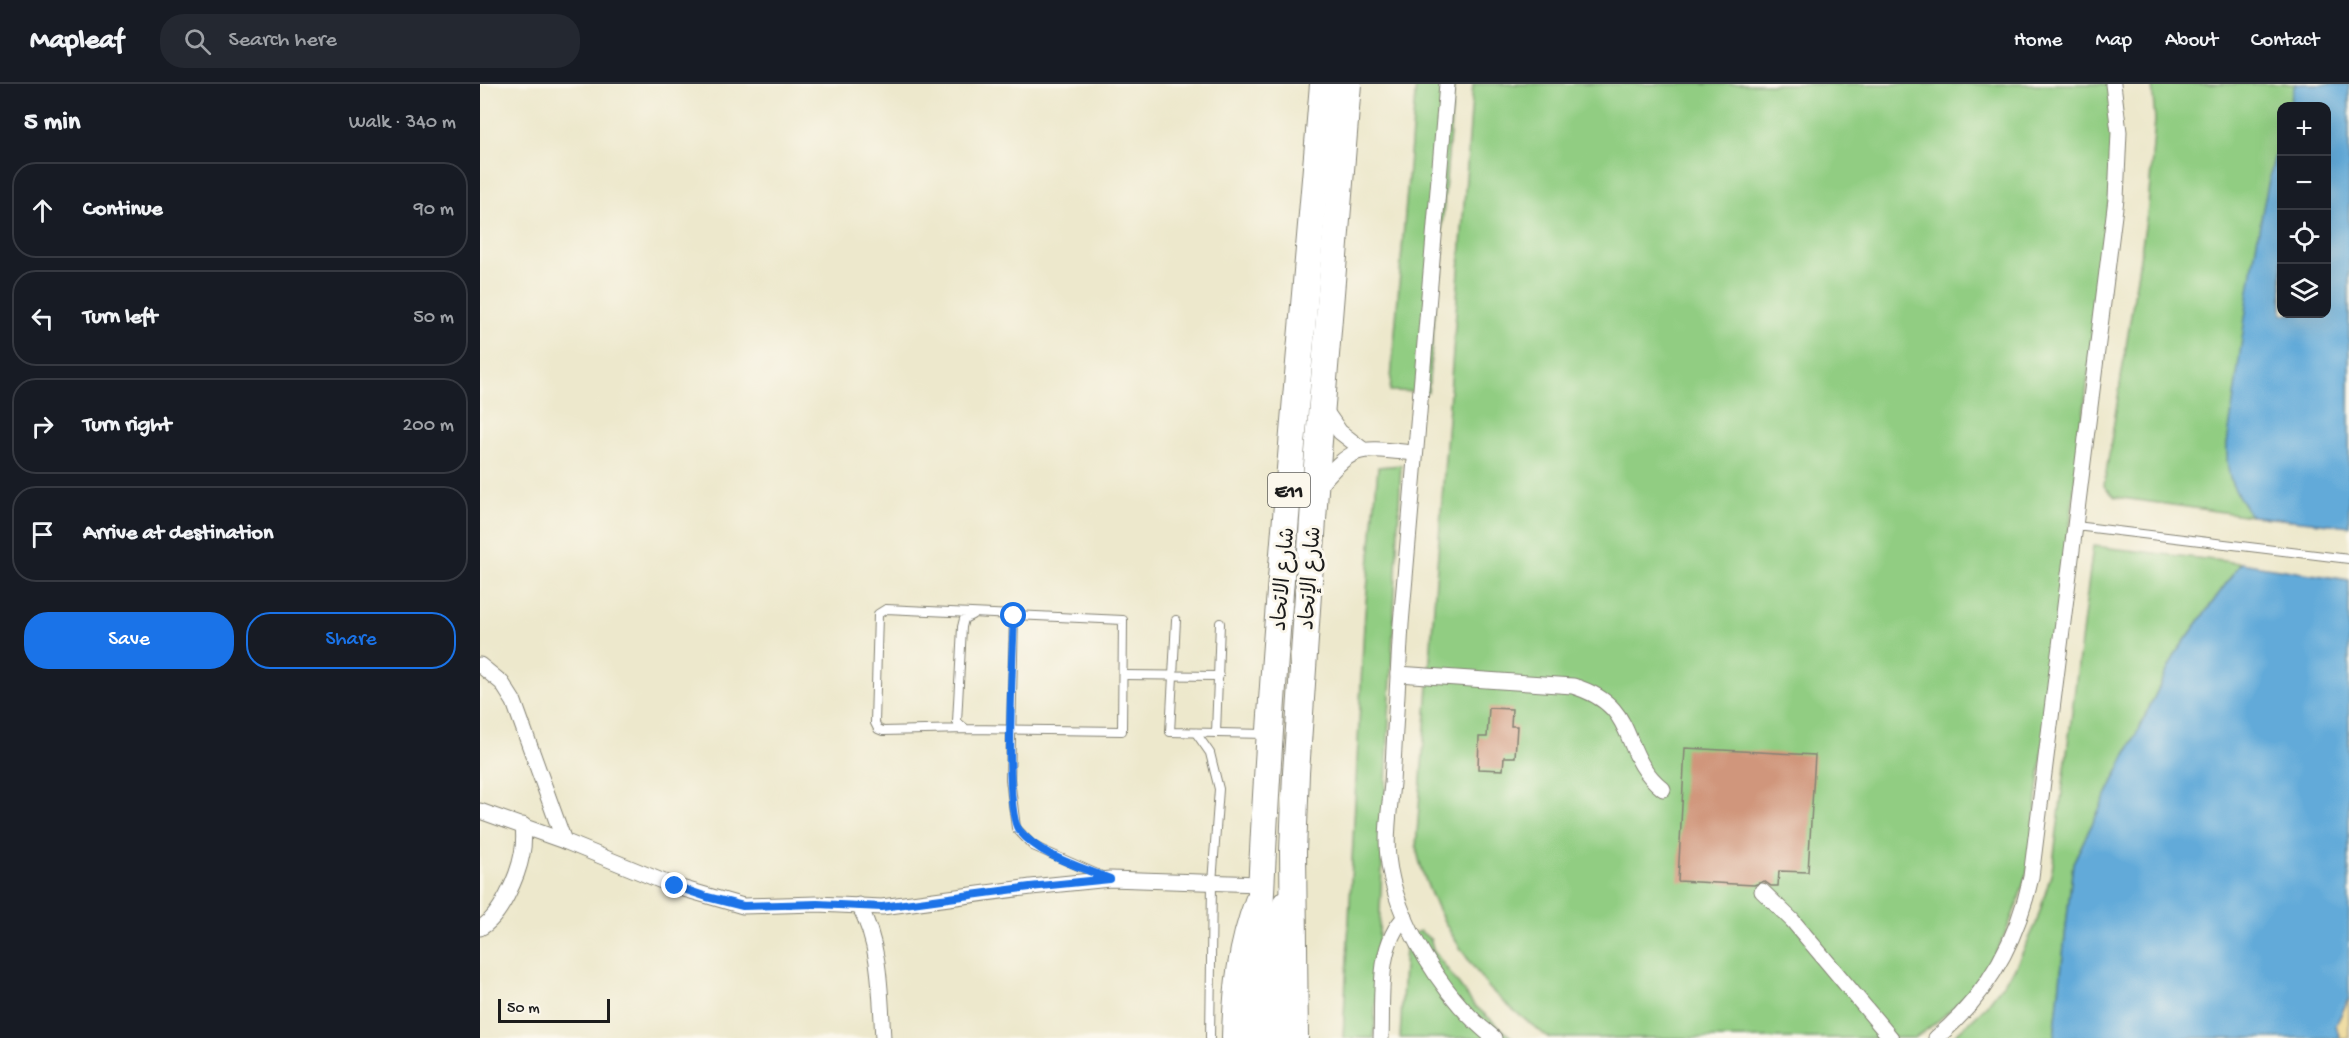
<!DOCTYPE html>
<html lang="en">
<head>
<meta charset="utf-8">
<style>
	body { margin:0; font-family:"Gochi Hand","Playpen Sans Arabic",sans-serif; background:#242831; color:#f1f3f6 }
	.controls { position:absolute; right:18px; top:18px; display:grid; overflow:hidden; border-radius:12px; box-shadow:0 6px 24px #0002 }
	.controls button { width:54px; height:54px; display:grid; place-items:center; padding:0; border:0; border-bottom:2px solid #363941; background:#171b24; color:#f1f3f6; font:30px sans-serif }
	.scale { position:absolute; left:18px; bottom:15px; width:112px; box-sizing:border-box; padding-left:6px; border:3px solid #1c1c1c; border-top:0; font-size:16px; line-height:21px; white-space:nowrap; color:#1c1c1c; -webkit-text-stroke:4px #fbf7ec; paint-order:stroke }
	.stop { position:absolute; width:18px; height:18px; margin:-14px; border:4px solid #1a73e8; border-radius:50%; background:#fff }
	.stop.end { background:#1a73e8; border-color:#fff; box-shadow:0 2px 6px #0008 }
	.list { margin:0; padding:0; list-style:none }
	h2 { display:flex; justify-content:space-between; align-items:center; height:78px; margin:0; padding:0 24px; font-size:26px }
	h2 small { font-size:20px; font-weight:400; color:#9ea1a6 }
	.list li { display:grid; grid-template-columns:39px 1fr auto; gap:18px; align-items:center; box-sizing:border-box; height:96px; margin:0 12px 12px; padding:0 12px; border:2px solid #363941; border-radius:24px }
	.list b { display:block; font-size:22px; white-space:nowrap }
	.list em { font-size:20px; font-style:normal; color:#9ea1a6 }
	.actions { display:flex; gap:12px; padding:18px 24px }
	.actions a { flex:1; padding:14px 0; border:2px solid #1a73e8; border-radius:24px; text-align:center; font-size:21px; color:#1a73e8 }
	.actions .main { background:#1a73e8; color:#fff }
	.icon { flex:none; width:33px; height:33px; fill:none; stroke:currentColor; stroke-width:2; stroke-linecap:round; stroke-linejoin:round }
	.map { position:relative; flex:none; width:1869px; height:954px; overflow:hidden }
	header { display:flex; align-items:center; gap:36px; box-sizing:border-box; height:84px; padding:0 30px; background:#171b24; border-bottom:2px solid #363941 }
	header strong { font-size:28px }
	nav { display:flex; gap:33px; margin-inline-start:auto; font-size:21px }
	.search { width:420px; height:54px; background:#242831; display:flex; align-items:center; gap:15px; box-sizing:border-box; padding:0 21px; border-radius:24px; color:#9ea1a6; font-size:22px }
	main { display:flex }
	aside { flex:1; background:#171b24 }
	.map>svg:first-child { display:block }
	.green { fill:#91cd82; stroke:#56744f; stroke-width:1.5; fill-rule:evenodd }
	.sand { fill:#eeda9e; stroke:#857b5d; stroke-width:1.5 }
	.water { fill:#62aad9; stroke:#3f637a; stroke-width:1.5 }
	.building { fill:#d0967c }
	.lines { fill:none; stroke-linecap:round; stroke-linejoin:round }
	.service-casing { stroke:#848274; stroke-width:10 }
	.minor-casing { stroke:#848274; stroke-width:17 }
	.primary-casing { stroke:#848274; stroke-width:26 }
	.trunk-casing { stroke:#848274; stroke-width:28 }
	.service { stroke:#fff; stroke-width:8 }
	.minor { stroke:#fff; stroke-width:15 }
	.primary { stroke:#fff; stroke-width:24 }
	.trunk { stroke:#fff; stroke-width:26 }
	.route { stroke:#1a73e8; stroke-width:8 }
	.labels { text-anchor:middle; stroke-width:6; stroke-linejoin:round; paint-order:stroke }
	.shield { fill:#fbf7ec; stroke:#5f5e5a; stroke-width:1.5 }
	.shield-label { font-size:20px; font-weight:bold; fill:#1c1c1c }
	.street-label { font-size:21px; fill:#1c1c1c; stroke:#fbf7ec }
</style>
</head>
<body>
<header>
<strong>Mapleaf</strong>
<div class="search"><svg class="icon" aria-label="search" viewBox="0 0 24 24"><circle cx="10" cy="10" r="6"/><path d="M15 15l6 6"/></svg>Search here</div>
<nav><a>Home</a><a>Map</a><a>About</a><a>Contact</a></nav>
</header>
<main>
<aside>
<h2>5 min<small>Walk · 340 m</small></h2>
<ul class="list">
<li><svg class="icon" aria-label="ahead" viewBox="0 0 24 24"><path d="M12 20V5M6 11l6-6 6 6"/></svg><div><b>Continue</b></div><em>90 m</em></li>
<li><svg class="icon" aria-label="left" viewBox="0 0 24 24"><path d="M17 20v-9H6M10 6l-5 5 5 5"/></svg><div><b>Turn left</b></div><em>50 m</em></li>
<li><svg class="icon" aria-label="right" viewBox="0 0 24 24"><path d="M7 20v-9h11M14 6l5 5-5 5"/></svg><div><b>Turn right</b></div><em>200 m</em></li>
<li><svg class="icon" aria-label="arrive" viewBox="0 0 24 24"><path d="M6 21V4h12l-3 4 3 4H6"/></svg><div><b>Arrive at destination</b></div></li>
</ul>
<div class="actions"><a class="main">Save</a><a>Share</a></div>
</aside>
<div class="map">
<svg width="1869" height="954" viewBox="0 0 1869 954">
	<rect width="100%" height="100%" fill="#fbf7ec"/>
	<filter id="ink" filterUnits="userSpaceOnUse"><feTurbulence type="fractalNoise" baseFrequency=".0167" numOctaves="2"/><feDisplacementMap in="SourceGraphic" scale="12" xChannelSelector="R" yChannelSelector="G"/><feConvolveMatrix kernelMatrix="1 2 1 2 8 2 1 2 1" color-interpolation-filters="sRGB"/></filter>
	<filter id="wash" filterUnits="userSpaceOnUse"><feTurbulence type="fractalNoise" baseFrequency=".008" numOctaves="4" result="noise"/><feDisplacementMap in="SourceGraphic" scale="24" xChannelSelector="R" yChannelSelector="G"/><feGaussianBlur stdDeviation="1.35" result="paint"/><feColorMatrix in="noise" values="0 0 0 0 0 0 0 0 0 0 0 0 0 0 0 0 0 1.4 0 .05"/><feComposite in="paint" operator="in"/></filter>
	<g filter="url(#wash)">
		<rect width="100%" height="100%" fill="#ede8cc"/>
		<g class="green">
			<polygon points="936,0 974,0 948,308 910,307"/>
			<path d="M993 0H1637L1640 27 1549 782C1526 860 1504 907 1435 954H1069C1049 939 1030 925 1012 907 1004 899 997 888 990 878 964 842 945 806 936 763Z"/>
			<path d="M1672 0H1869V441L1771 432 1635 413 1624 402 1668 123 1675 36ZM1802 22H1846V230H1802Z"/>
			<polygon points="921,381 894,954 863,954 884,540 898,383"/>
			<polygon points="1613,462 1761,479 1696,569 1593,779 1574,954 1472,954 1506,922 1535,884 1556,840 1572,787"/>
			<polygon points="940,847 951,856 953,866 993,920 1032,954 920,954 925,863 930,851"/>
		</g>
		<polygon class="sand" points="1869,914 1869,954 1860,954 1855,941"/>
		<g class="water">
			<path d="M1815 0H1869V442L1771 432C1752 402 1746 397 1747 360 1763 257 1773 148 1801 48L1802 230H1846V22H1809Z"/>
			<polygon points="1761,479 1869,496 1869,914 1856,941 1860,954 1574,954 1593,779 1696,569"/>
		</g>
		<g id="blocks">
			<g class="building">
				<polygon points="1009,624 1032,625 1031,642 1037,642 1035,673 1024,673 1023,686 998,685 999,653 1007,653"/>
				<polygon points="1205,664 1335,671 1328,788 1299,787 1298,802 1291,802 1284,797 1274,801 1198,797"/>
			</g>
		</g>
	</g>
	<g filter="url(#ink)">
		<use href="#blocks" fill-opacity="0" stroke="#848274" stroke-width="1.5"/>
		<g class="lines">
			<defs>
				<g id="service">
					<polyline points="1596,442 1869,475"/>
					<polyline points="534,532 530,695 536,744 553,762 624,793"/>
					<polyline points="696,536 690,648 786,650"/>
					<polyline points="643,591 739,592"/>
					<polyline points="486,645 403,647 398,645 395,639 398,530 406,525 643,536 642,647 486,645 477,638 482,543 484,535 492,531"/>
					<polyline points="716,649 730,669 739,705 732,799 730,954"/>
					<polyline points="736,649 740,539"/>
				</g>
				<g id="minor">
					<path d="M967 0C951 180 935 360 921 540 918 593 915 646 912 699 910 723 905 750 908 773 915 837 964 915 1014 954"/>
					<polyline points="842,322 860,348 882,365"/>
					<path d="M836 405C874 360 877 363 934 369"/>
					<polyline points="0,581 22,599 34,618 84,757"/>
					<path d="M918 590 1093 602C1162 623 1137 668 1183 705"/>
					<polyline points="0,727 84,757 194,802 263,822 337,820 402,823 551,803 630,795 780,800"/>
					<polyline points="1282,807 1312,836 1411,954"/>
					<path d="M379 821C401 863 400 908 403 954"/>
					<path d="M0 844C20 834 38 792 42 770 44 761 44 751 43 741"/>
					<path d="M901 954C903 915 896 862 925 833"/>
					<path d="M1456 954C1507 912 1537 857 1551 793L1636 115 1639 48 1633 0"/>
				</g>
				<g id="primary">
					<path d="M754 954C755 906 760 862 777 817"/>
					<polyline points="797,954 800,867 805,819"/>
				</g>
				<g id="trunk">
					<path d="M776 954C783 635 817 318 843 0"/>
					<polyline points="815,954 813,768 816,689 835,406 868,0"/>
				</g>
			</defs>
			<use href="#service" class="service-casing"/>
			<use href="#minor" class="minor-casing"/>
			<use href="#primary" class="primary-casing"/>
			<use href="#trunk" class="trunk-casing"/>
			<use href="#service" class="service"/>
			<use href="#minor" class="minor"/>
			<use href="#primary" class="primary"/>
			<use href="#trunk" class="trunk"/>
		</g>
	</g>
	<g class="lines" filter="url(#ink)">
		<path class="route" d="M195 802 227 813 263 822 337 820 402 823 550 803 630 795C599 782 561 773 539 746 523 728 533 565 534 532"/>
	</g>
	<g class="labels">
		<rect class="shield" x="788" y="389" width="42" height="34" rx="4.5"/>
		<g class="shield-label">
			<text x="809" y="413">E11</text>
		</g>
		<g class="street-label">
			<text transform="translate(829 494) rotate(-86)" y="7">شارع الإتحاد</text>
			<text transform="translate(802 495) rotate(-85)" y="7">شارع الاتحاد</text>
		</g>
	</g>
</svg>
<div class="controls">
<button>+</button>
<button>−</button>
<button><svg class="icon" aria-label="locate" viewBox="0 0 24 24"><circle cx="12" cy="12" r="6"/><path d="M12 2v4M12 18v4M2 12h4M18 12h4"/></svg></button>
<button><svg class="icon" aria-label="layers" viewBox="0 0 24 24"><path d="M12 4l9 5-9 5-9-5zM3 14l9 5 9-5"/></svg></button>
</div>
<div class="scale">50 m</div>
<div class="stop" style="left:534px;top:532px"></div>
<div class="stop end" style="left:195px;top:802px"></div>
</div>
</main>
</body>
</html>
